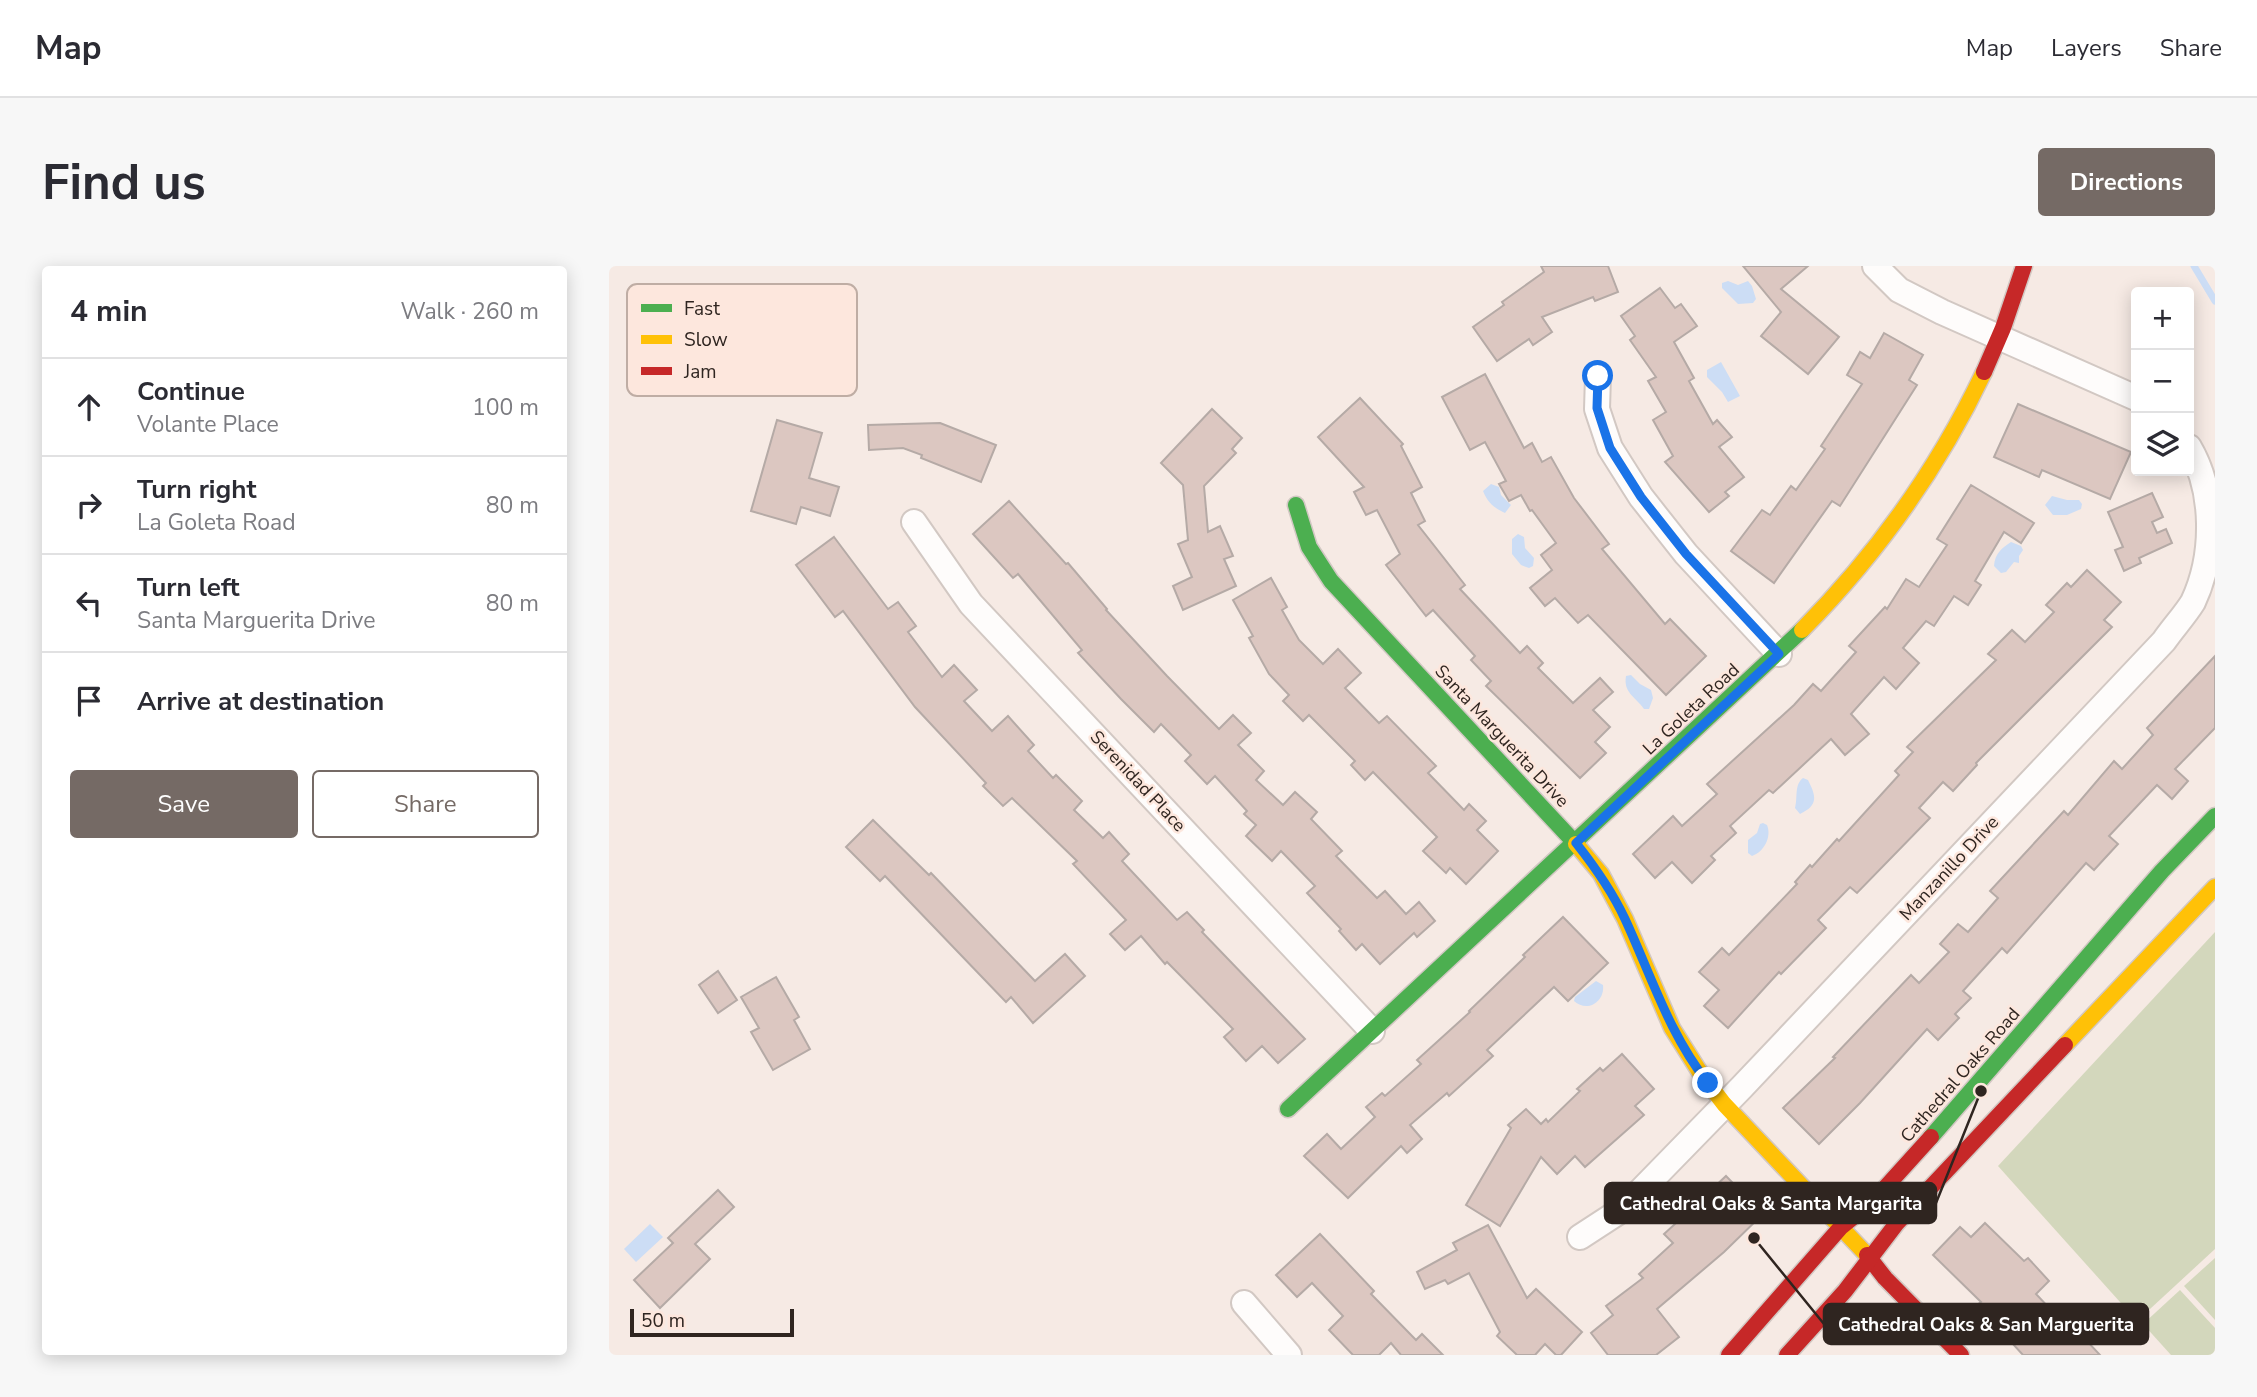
<!DOCTYPE html>
<html lang="en">
<head>
<meta charset="utf-8">
<style>
	body { margin:0; font-family:"Nunito Sans",sans-serif; background:#f7f7f7; color:#2b2b33 }
	.controls { position:absolute; right:21px; top:21px; display:grid; overflow:hidden; border-radius:7px; box-shadow:0 4px 18px #0003 }
	.controls button { width:63px; height:63px; display:grid; place-items:center; padding:0; border:0; border-bottom:2px solid #e1e1e2; background:#fff; color:#2b2b33; font:35px sans-serif }
	.scale { position:absolute; left:21px; bottom:18px; width:164px; box-sizing:border-box; padding-left:7px; border:4px solid #2f2520; border-top:0; font-size:19px; line-height:24px; white-space:nowrap; color:#2f2520; -webkit-text-stroke:5px #fde7dd; paint-order:stroke }
	.stop { position:absolute; width:21px; height:21px; margin:-16px; border:5px solid #1a73e8; border-radius:50%; background:#fff }
	.stop.end { background:#1a73e8; border-color:#fff; box-shadow:0 2px 7px #0008 }
	.list { margin:0; padding:0; list-style:none }
	h2 { display:flex; justify-content:space-between; align-items:center; height:91px; margin:0; padding:0 28px; font-size:30px }
	h2 small { font-size:23px; font-weight:400; color:#7c7c81 }
	.list li { display:grid; grid-template-columns:46px 1fr auto; gap:21px; align-items:center; box-sizing:border-box; height:98px; padding:0 28px; border-top:2px solid #e1e1e2 }
	.list b { display:block; font-size:26px; white-space:nowrap }
	.list p { margin:0; font-size:23px; white-space:nowrap; color:#7c7c81 }
	.list em { font-size:23px; font-style:normal; color:#7c7c81 }
	.actions { display:flex; gap:14px; padding:21px 28px }
	.actions a { flex:1; padding:16px 0; border:2px solid #756a65; border-radius:7px; text-align:center; font-size:24px; color:#756a65 }
	.actions .main { background:#756a65; color:#fff }
	.icon { flex:none; width:38px; height:38px; fill:none; stroke:currentColor; stroke-width:2; stroke-linecap:round; stroke-linejoin:round }
	.map { position:relative; flex:none; width:1606px; height:1089px; overflow:hidden; border-radius:7px }
	header { display:flex; align-items:center; gap:42px; box-sizing:border-box; height:98px; padding:0 35px; background:#fff; border-bottom:2px solid #e1e1e2 }
	header strong { font-size:33px }
	nav { display:flex; gap:38px; margin-inline-start:auto; font-size:24px }
	.intro { display:flex; align-items:center; justify-content:space-between; box-sizing:border-box; height:168px; padding:0 42px }
	h1 { margin:0; font-size:49px }
	.button { padding:18px 32px; border-radius:7px; background:#756a65; color:#fff; font-size:24px; font-weight:700 }
	main { display:flex; gap:42px; padding:0 42px }
	aside { flex:1; background:#fff; border-radius:7px; box-shadow:0 4px 18px #0003 }
	.map>svg:first-child { display:block }
	.green { fill:#d3d7bc }
	.water { fill:#ccddf5 }
	.lines { fill:none; stroke-linecap:round; stroke-linejoin:round }
	.stream { stroke:#ccddf5; stroke-width:7 }
	.building { fill:#dcc7c1; stroke:#b5aaa6; stroke-width:2 }
	.street-casing { stroke:#d2c8c3; stroke-width:28 }
	.fast-casing { stroke:#d2c8c3; stroke-width:19 }
	.slow-casing { stroke:#d2c8c3; stroke-width:19 }
	.jam-casing { stroke:#d2c8c3; stroke-width:19 }
	.street { stroke:#fefcfb; stroke-width:24 }
	.fast { stroke:#4caf50; stroke-width:16 }
	.slow { stroke:#ffc107; stroke-width:16 }
	.jam { stroke:#c62828; stroke-width:16 }
	.route { stroke:#1a73e8; stroke-width:9 }
	.labels { text-anchor:middle; stroke-width:5; stroke-linejoin:round; paint-order:stroke }
	.street-label { font-size:18px; fill:#2f2520; stroke:#fde7dd }
	.key { fill:#fde7dd; stroke:#bfada4; stroke-width:2 }
	.key-label { font-size:19px; fill:#2f2520 }
	.leader { fill:none; stroke:#2f2520; stroke-width:2.5 }
	.callout-dot { fill:#2f2520; stroke:#fde7dd; stroke-width:2.5 }
	.callout { fill:#2f2520; stroke:#2f2520; stroke-width:2.5 }
	.callout-label { font-size:19px; text-anchor:middle; font-weight:bold; fill:#fff }
</style>
</head>
<body>
<header>
<strong>Map</strong>
<nav><a>Map</a><a>Layers</a><a>Share</a></nav>
</header>
<div class="intro"><h1>Find us</h1><a class="button">Directions</a></div>
<main>
<aside>
<h2>4 min<small>Walk · 260 m</small></h2>
<ul class="list">
<li><svg class="icon" aria-label="ahead" viewBox="0 0 24 24"><path d="M12 20V5M6 11l6-6 6 6"/></svg><div><b>Continue</b><p>Volante Place</p></div><em>100 m</em></li>
<li><svg class="icon" aria-label="right" viewBox="0 0 24 24"><path d="M7 20v-9h11M14 6l5 5-5 5"/></svg><div><b>Turn right</b><p>La Goleta Road</p></div><em>80 m</em></li>
<li><svg class="icon" aria-label="left" viewBox="0 0 24 24"><path d="M17 20v-9H6M10 6l-5 5 5 5"/></svg><div><b>Turn left</b><p>Santa Marguerita Drive</p></div><em>80 m</em></li>
<li><svg class="icon" aria-label="arrive" viewBox="0 0 24 24"><path d="M6 21V4h12l-3 4 3 4H6"/></svg><div><b>Arrive at destination</b></div></li>
</ul>
<div class="actions"><a class="main">Save</a><a>Share</a></div>
</aside>
<div class="map">
<svg width="1606" height="1089" viewBox="0 0 1606 1089">
	<rect width="100%" height="100%" fill="#f6eae4"/>
	<g class="green">
		<polygon points="1606,666 1606,983 1528,1055 1389,900"/>
		<polygon points="1606,992 1606,1054 1575,1020"/>
		<polygon points="1571,1024 1606,1062 1606,1089 1562,1089 1534,1058"/>
	</g>
	<g class="water">
		<polygon points="1119,15 1129,19 1139,15 1143,20 1147,33 1144,37 1129,38 1113,22 1113,17"/>
		<polygon points="1112,96 1131,130 1119,136 1113,126 1098,111 1098,104"/>
		<path d="M882 218 890 221 892 229 902 239 896 247C885 242 879 237 874 225Z"/>
		<polygon points="1443,230 1458,234 1470,234 1473,238 1472,243 1458,249 1444,249 1436,239"/>
		<polygon points="909,268 915,271 916,282 925,292 924,300 920,302 912,299 903,288 903,273"/>
		<path d="M1402 276 1412 280 1414 284 1410 290V297L1405 296 1397 306 1392 307 1385 300C1386 287 1393 282 1402 276Z"/>
		<path d="M1022 409 1031 418 1042 424 1044 432 1040 443H1035C1027 431 1014 427 1017 410Z"/>
		<path d="M1194 512 1199 514C1207 530 1210 539 1191 548L1186 542C1189 531 1185 519 1194 512Z"/>
		<path d="M1154 557 1158 559C1163 571 1155 586 1143 590L1139 587V574L1148 567 1151 558Z"/>
		<path d="M987 715 994 719C996 736 978 747 965 735L966 731Z"/>
		<polygon points="41,958 54,971 27,996 15,983"/>
	</g>
	<g class="lines">
		<polyline class="stream" points="1585,0 1606,35"/>
	</g>
	<g class="building">
		<polygon points="932,0 999,0 1009,26 986,35 984,31 933,51 943,66 924,79 920,73 888,95 864,61 895,39 893,36 935,6"/>
		<polygon points="1134,0 1199,0 1172,23 1230,71 1199,108 1152,70 1172,46"/>
		<polygon points="1051,22 1066,42 1072,38 1088,60 1065,76 1085,112 1080,115 1104,158 1108,154 1123,171 1110,181 1135,211 1116,226 1120,230 1100,246 1056,196 1064,190 1044,154 1057,146 1039,115 1047,111 1021,74 1026,70 1012,50"/>
		<polygon points="1275,67 1314,89 1300,114 1308,119 1231,240 1223,235 1165,317 1122,285 1153,244 1161,249 1182,220 1187,224 1216,183 1212,180 1253,118 1238,109 1251,86 1261,92"/>
		<polygon points="876,108 915,182 923,177 933,196 942,191 965,232 1000,278 993,283 1056,358 1061,353 1097,390 1057,429 979,349 969,357 946,332 936,340 921,322 943,304 932,289 947,277 923,244 921,245 912,229 900,235 890,218 897,215 876,176 861,184 833,131"/>
		<polygon points="751,132 794,178 792,180 813,221 802,227 816,255 809,259 856,319 851,323 911,387 918,380 934,397 929,402 964,437 991,412 1004,426 984,444 1001,461 986,476 997,487 971,512 877,420 882,415 862,394 866,390 824,344 817,350 777,299 791,288 768,244 757,249 745,226 755,221 709,171"/>
		<polygon points="1409,138 1522,186 1501,233 1433,204 1430,211 1385,191"/>
		<polygon points="603,143 633,172 623,183 627,187 595,220 599,266 611,260 624,290 615,293 627,320 574,344 564,320 583,311 569,278 579,274 574,219 552,197"/>
		<polygon points="168,154 213,167 200,212 230,221 221,250 192,241 187,258 142,245"/>
		<polygon points="331,157 387,179 372,216 312,192 313,189 294,182 260,184 259,159"/>
		<polygon points="1362,219 1425,257 1412,277 1395,266 1366,315 1372,319 1359,339 1345,330 1325,360 1317,355 1294,382 1310,397 1287,423 1275,411 1242,448 1260,468 1236,489 1222,473 1164,527 1160,524 1121,560 1127,567 1102,590 1106,594 1083,617 1063,596 1046,612 1024,588 1064,550 1073,560 1108,528 1098,518 1185,439 1204,418 1212,425 1247,386 1240,380 1276,341 1278,343 1297,313 1310,321 1338,279 1328,273"/>
		<polygon points="1543,227 1554,251 1543,256 1548,267 1557,263 1563,277 1530,292 1532,297 1515,305 1506,284 1514,281 1499,246"/>
		<polygon points="400,235 457,298 459,297 498,343 497,344 558,410 610,463 624,449 642,467 629,479 655,505 647,514 674,539 686,526 708,546 702,553 733,585 727,590 768,632 776,625 797,648 810,636 826,655 808,671 805,667 771,698 753,678 747,684 730,665 732,663 698,627 706,620 672,585 663,595 637,570 647,559 635,548 638,545 606,510 598,518 576,495 582,489 552,458 545,466 512,433 469,387 473,384 409,308 404,312 364,268"/>
		<polygon points="225,271 279,343 289,336 307,360 299,366 333,411 345,399 368,424 355,435 383,465 399,450 425,479 419,485 444,512 447,509 473,535 465,544 494,572 500,566 520,588 513,595 568,654 578,646 595,664 593,666 696,773 669,797 653,780 637,795 615,771 624,763 558,696 556,698 532,670 516,684 501,668 517,654 464,598 468,595 403,532 394,540 374,520 377,517 306,441 234,345 226,351 187,299"/>
		<polygon points="1478,304 1512,336 1495,354 1503,361 1367,497 1368,499 1344,525 1334,516 1310,542 1321,552 1248,627 1241,621 1209,654 1217,662 1172,708 1170,706 1119,762 1095,740 1110,724 1090,706 1113,682 1120,689 1188,618 1186,616 1201,599 1203,601 1228,573 1230,575 1290,509 1286,505 1304,486 1298,481 1387,394 1379,388 1403,364 1416,376 1445,346 1437,339 1458,317 1462,321"/>
		<polygon points="662,312 678,341 673,344 690,374 714,398 729,383 752,407 736,422 770,457 778,450 827,500 819,507 855,544 860,538 877,555 868,564 889,585 857,618 841,602 837,607 814,585 828,571 764,506 756,514 742,499 746,495 700,449 694,455 674,435 680,429 660,408 640,372 644,370 624,334"/>
		<polygon points="1606,390 1606,462 1566,503 1579,515 1563,533 1548,519 1500,570 1509,578 1485,604 1477,597 1398,687 1393,682 1354,725 1362,732 1346,748 1350,752 1329,774 1318,763 1251,837 1210,878 1174,842 1226,792 1224,791 1302,709 1310,717 1340,686 1331,678 1349,658 1359,666 1389,632 1381,625 1455,545 1459,549 1505,495 1513,503 1544,469 1538,462"/>
		<polygon points="264,554 320,609 322,607 426,715 456,688 476,710 424,757 402,731 397,736 276,610 271,615 237,581"/>
		<polygon points="954,651 999,697 959,735 945,721 878,784 884,790 840,830 838,827 801,859 813,873 798,887 792,880 739,932 695,890 718,868 732,883 766,851 757,841 773,827 776,830 812,798 808,794 861,746 860,745 916,691 914,689"/>
		<polygon points="109,705 128,734 109,747 90,719"/>
		<polygon points="167,711 190,751 185,754 201,783 164,804 142,766 150,762 132,731"/>
		<polygon points="1013,788 1045,823 1026,840 1035,849 976,901 966,890 948,908 932,891 891,960 857,939 902,862 899,859 917,843 932,858 937,853 939,856 971,825 968,823 991,802 994,805"/>
		<polygon points="1117,910 1154,948 1115,986 1048,1043 1070,1071 1047,1089 999,1089 982,1067 1004,1049 997,1040 1034,1012 1030,1008 1064,977 1055,968 1078,947 1074,944 1099,919 1103,923"/>
		<polygon points="109,924 125,941 86,978 101,993 51,1042 25,1014 64,977 59,972"/>
		<polygon points="1376,957 1415,995 1419,992 1440,1015 1427,1028 1459,1062 1463,1059 1491,1089 1414,1089 1368,1039 1372,1036 1324,989 1351,961 1362,971"/>
		<polygon points="879,959 918,1032 927,1023 973,1066 952,1089 947,1089 936,1078 926,1089 908,1089 888,1070 891,1066 860,1007 839,1018 836,1014 816,1023 808,1006 848,984 844,977"/>
		<polygon points="711,968 765,1025 762,1028 807,1074 813,1068 834,1089 792,1089 782,1077 770,1089 744,1089 720,1064 734,1050 703,1017 688,1031 667,1009"/>
	</g>
	<g class="lines">
		<defs>
			<g id="street">
				<polyline points="1266,0 1290,24 1333,46 1527,132"/>
				<polyline points="989,110 988,143 1001,182 1032,231 1077,288 1170,388"/>
				<polyline points="305,256 362,338 763,765"/>
				<path d="M971 971 1014 943 1133 821 1555 375C1564 362 1576 349 1584 336 1606 289 1606 225 1580 181"/>
				<polyline points="635,1037 680,1089"/>
			</g>
			<g id="fast">
				<polyline points="687,239 700,281 722,315 967,578"/>
				<polyline points="679,843 1193,364"/>
				<polyline points="1322,871 1553,605 1606,550"/>
			</g>
			<g id="slow">
				<path d="M1193 364C1268 288 1329 203 1375 106"/>
				<polyline points="967,578 992,608 1016,653 1063,762 1092,808 1115,838 1258,989"/>
				<polyline points="1456,779 1606,621"/>
			</g>
			<g id="jam">
				<polyline points="1375,106 1394,62 1415,0"/>
				<polyline points="1258,989 1276,1012 1352,1089"/>
				<polyline points="1120,1089 1232,961 1265,934 1322,871"/>
				<polyline points="1178,1089 1236,1025 1288,957 1456,779"/>
			</g>
		</defs>
		<use href="#street" class="street-casing"/>
		<use href="#fast" class="fast-casing"/>
		<use href="#slow" class="slow-casing"/>
		<use href="#jam" class="jam-casing"/>
		<use href="#street" class="street"/>
		<use href="#fast" class="fast"/>
		<use href="#slow" class="slow"/>
		<use href="#jam" class="jam"/>
	</g>
	<g class="lines">
		<path class="route" d="M989 110 988 142 1001 182 1032 231 1077 288 1170 388 967 577C986 601 1003 625 1016 653 1042 709 1060 768 1099 817"/>
	</g>
	<g class="labels">
		<g class="street-label">
			<text transform="translate(1082 443) rotate(-43)" y="6">La Goleta Road</text>
			<text transform="translate(893 470) rotate(47)" y="6">Santa Marguerita Drive</text>
			<text transform="translate(529 515) rotate(47)" y="6">Serenidad Place</text>
			<text transform="translate(1340 602) rotate(-47)" y="6">Manzanillo Drive</text>
			<text transform="translate(1351 809) rotate(-49)" y="6">Cathedral Oaks Road</text>
		</g>
	</g>
	<rect x="18" y="18" width="230" height="112" rx="10" class="key"/>
	<rect x="32" y="38" width="31" height="8" fill="#4caf50"/>
	<rect x="32" y="69" width="31" height="9" fill="#ffc107"/>
	<rect x="32" y="101" width="31" height="8" fill="#c62828"/>
	<g class="key-label">
		<text x="75" y="49">Fast</text>
		<text x="75" y="80">Slow</text>
		<text x="75" y="112">Jam</text>
	</g>
	<path class="leader" d="M1372 825L1327 937M1145 972L1215 1058"/>
	<g class="callout-dot">
		<circle cx="1372" cy="825" r="7"/>
		<circle cx="1145" cy="972" r="7"/>
	</g>
	<g class="callout">
		<rect x="996" y="917" width="331" height="40" rx="7"/>
		<rect x="1215" y="1038" width="324" height="40" rx="7"/>
	</g>
	<g class="callout-label">
		<text x="1162" y="944">Cathedral Oaks &amp; Santa Margarita</text>
		<text x="1377" y="1065">Cathedral Oaks &amp; San Marguerita</text>
	</g>
</svg>
<div class="controls">
<button>+</button>
<button>−</button>
<button><svg class="icon" aria-label="layers" viewBox="0 0 24 24"><path d="M12 4l9 5-9 5-9-5zM3 14l9 5 9-5"/></svg></button>
</div>
<div class="scale">50 m</div>
<div class="stop" style="left:989px;top:110px"></div>
<div class="stop end" style="left:1099px;top:817px"></div>
</div>
</main>
</body>
</html>
